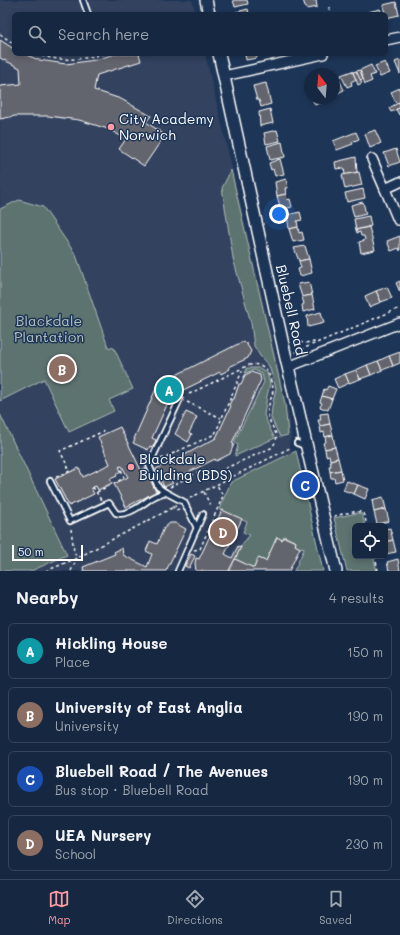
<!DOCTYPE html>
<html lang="en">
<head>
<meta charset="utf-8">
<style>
	body { margin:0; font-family:Mali,sans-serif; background:#1f3048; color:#f1f3f6 }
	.controls { position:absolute; right:12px; bottom:12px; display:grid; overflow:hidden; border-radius:6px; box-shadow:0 2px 6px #0003 }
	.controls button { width:36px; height:36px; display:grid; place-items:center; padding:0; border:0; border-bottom:1px solid #35445a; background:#162841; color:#f1f3f6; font:20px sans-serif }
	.compass { position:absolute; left:304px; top:68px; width:36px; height:36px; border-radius:50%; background:#162841; box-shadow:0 2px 6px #0003; rotate:344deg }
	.scale { position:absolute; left:12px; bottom:10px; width:71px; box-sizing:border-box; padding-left:4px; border:2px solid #fff; border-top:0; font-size:11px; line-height:14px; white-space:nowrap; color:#fff; -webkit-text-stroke:3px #1d3557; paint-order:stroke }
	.you { position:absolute; left:279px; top:214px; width:14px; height:14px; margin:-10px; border:3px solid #fff; border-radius:50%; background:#1a73e8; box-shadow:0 0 0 6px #1a73e833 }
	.badge { display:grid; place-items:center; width:26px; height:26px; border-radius:50%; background:#ff9aa2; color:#fff; font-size:13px; font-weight:700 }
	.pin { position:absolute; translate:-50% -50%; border:2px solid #fff; box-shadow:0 1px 4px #0006 }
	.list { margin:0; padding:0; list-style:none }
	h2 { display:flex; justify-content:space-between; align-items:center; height:52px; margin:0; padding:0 16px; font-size:17px }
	h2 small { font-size:13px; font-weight:400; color:#9ea6b1 }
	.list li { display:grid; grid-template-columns:26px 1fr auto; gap:12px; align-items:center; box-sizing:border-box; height:56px; margin:0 8px 8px; padding:0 8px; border:1px solid #35445a; border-radius:6px }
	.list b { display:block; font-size:15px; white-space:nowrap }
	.list p { margin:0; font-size:13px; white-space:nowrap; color:#9ea6b1 }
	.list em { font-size:13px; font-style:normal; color:#9ea6b1 }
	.icon { flex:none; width:22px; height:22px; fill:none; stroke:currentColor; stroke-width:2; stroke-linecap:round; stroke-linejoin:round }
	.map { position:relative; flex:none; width:400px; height:571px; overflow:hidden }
	.search { position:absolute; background:#162841; box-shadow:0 2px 6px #0003; left:12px; right:12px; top:12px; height:44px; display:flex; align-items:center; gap:10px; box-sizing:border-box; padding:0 14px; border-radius:6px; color:#9ea6b1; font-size:15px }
	.sheet { height:308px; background:#162841 }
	nav { display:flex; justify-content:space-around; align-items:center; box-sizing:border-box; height:56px; border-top:1px solid #35445a; background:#162841; font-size:11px; color:#9ea6b1 }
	nav a { display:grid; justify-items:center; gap:2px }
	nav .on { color:#ff9aa2 }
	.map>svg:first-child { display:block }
	.built { fill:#32435e }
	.green { fill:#5d736f; stroke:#aeb9b7 }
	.building { fill:#64656e; stroke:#fff }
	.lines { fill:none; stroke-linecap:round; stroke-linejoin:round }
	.service-casing { stroke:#fff; stroke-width:8 }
	.minor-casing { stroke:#fff; stroke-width:12 }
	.tertiary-casing { stroke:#fff; stroke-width:14 }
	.path { stroke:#fff; stroke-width:1.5; stroke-dasharray:3 3; stroke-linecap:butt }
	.service { stroke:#1d3557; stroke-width:4.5 }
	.minor { stroke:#1d3557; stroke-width:9 }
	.tertiary { stroke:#1d3557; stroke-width:11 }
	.poi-dot { fill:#ff9aa2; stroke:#1d3557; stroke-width:1.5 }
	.labels { text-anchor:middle; stroke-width:3; stroke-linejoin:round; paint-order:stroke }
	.poi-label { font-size:14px; fill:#fff; stroke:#1d3557; text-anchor:start }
	.street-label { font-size:14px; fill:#fff; stroke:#1d3557 }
	.park-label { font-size:14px; fill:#b6c0be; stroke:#1d3557 }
</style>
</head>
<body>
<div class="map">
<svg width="400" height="571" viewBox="0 0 400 571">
	<rect width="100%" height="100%" fill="#1d3557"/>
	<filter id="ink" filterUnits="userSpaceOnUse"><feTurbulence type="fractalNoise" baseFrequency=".025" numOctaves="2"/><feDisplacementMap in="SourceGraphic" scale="8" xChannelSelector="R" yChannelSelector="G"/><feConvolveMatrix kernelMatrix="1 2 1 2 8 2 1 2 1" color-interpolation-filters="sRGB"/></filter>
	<g filter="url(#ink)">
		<polygon class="built" points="0,0 192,0 196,14 14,14 14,54 205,54 269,324 290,421 291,439 289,442 292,454 296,453 322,571 0,571"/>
		<g class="green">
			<polygon points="231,170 285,404 288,435 280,437 271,418 272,407 276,388 269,366 260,356 254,346 251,323 233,258 222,188"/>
			<polygon points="19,200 43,207 76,255 108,347 114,348 133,389 109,400 114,411 69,432 44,379 0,401 0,209"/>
			<polygon points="247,368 259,368 267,372 270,384 267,396 264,415 271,431 275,438 235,456 238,445 234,442 264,382 262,374 254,370 245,373"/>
			<polygon points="0,414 67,555 31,571 0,571"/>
			<polygon points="296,451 323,571 294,571 304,549 303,547 300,548 295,545 296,542 284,536 282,540 277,538 266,561 258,558 254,568 235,559 243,543 250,535 243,532 247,522 219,509 231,482"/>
			<polygon points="357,513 362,514 365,526 355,526 355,556 373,556 377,571 347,571 334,518"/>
		</g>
		<g class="building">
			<polygon points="233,0 247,0 248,4 235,7"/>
			<polygon points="303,0 316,0 317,7 306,9"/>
			<polygon points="396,2 399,15 386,18 383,5"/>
			<polygon points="248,9 249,14 236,14 236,12"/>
			<polygon points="380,9 382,14 369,14 368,12"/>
			<polygon points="0,40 14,49 14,54 24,54 39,60 66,64 95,60 115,54 139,54 141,61 97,75 94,90 121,99 151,116 146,122 165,135 144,166 119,149 126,139 108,129 79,120 48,116 15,116 0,119 0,86 21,84 20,68 0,58"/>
			<polygon points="245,54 256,54 257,58 246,60"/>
			<polygon points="400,60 400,74 395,62"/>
			<polygon points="385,62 390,73 380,77 375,66"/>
			<polygon points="371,65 375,74 370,76 372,81 365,84 360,70"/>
			<polygon points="360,70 363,79 360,80 356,71"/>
			<polygon points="352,71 356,79 351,82 352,85 347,87 341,75"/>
			<polygon points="356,71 362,83 358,85 353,72"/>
			<polygon points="338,77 344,90 334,95 334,79"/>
			<polygon points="266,83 271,104 261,107 259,100 257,100 253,86"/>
			<polygon points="400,88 400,102 396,103 391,92"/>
			<polygon points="312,98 325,98 326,101 315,105"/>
			<polygon points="400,102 400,108 391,112 389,108"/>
			<polygon points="400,108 400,114 399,115 396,109"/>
			<polygon points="270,109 273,123 260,126 259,112"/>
			<polygon points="277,130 280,141 266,144 264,133"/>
			<polygon points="375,130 381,143 370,148 365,134"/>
			<polygon points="356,132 359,139 352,142 353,144 337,150 333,141"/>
			<polygon points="282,142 285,157 270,160 267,146"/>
			<polygon points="396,149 400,162 389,166 384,153"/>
			<polygon points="356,157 357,172 345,175 344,168 336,169 335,162"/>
			<polygon points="280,159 284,174 275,176 273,169 271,170 269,163"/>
			<polygon points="359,172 362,185 345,189 342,175"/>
			<polygon points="286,179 288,188 285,188 286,194 277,196 275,182"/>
			<polygon points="363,189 365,198 347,202 345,193"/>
			<polygon points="286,194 287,200 290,199 292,207 281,210 277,196"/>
			<polygon points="363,202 366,214 354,217 351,205"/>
			<polygon points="300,212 302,220 297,221 298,227 289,229 287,215"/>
			<polygon points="369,216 371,226 356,230 354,219"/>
			<polygon points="298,227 299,233 302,232 304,240 293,242 289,229"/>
			<polygon points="369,227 375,250 361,253 359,242 365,240 364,236 361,236 360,232 357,233 356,230"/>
			<polygon points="400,236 400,251 399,248 391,251 387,241"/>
			<polygon points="305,246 309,259 299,261 294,248"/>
			<polygon points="309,259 312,273 300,276 298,269 301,268 299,261"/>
			<polygon points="400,281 400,292 396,283"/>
			<polygon points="309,282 312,295 302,297 298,284"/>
			<polygon points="387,287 392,298 381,302 376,291"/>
			<polygon points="376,291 381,302 369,307 365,296"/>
			<polygon points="312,295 315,309 303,312 302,305 304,304 302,297"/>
			<polygon points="321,312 324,323 308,327 307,316"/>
			<polygon points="242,342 246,343 251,351 248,358 229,367 230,369 221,374 220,372 171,396 152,438 156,440 153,447 150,446 148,450 133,443 135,439 134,439 158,384"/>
			<polygon points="400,352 400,363 393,366 389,356"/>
			<polygon points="389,356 393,366 382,370 378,361"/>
			<polygon points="378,361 382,370 371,375 367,365"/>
			<polygon points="367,365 371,375 360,379 356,370"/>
			<polygon points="356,370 360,379 349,383 345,374"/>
			<polygon points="251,372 260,375 261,380 232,443 234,444 230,454 216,461 215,459 171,481 173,483 164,487 156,469 163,465 164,466 216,438 231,406 229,405 232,399 234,399 239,384 241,384 245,375"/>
			<polygon points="345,374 349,383 338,388 334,379"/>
			<polygon points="328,386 336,389 332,399 322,396 324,389 326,390"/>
			<polygon points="322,396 332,399 328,410 320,407 322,403 320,402"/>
			<polygon points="186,412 197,417 189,433 192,434 188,442 175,434"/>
			<polygon points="328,413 330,424 320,426 318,420 321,420 320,414"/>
			<polygon points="330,424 333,435 325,437 324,432 321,433 320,426"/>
			<polygon points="120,427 141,470 145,468 156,492 126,507 114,484 128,477 122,466 119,467 121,471 116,474 117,476 110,479 112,483 98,490 96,486 91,488 94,494 69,506 55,479 79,468 83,477 110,464 98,437"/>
			<polygon points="333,435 335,447 325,449 323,443 326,442 325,437"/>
			<polygon points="335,447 338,458 330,460 329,455 326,456 325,449"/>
			<polygon points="338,458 341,470 330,472 329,466 331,466 330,460"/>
			<polygon points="341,470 343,480 335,482 334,478 331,478 330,472"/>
			<polygon points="347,481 358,485 354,494 343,490"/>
			<polygon points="358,485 369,489 365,499 354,494"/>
			<polygon points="383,497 386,509 374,512 372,500"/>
			<polygon points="386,509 389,521 377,524 374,512"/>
			<polygon points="222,510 242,519 225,554 232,558 238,546 241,547 229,571 204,571 202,570 201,571 196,571 195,563 196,558 199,559"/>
			<polygon points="170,523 175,523 186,529 166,571 84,571 83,567 115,554 114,552 122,548 123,555 147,567 152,554 146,551 150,541 157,544 164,528"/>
			<polygon points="390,528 393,540 385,542 385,529"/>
			<polygon points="277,537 282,540 284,537 296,542 295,545 300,548 289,571 229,571 235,559 254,568 258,558 266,561"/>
			<polygon points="393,540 396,552 385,554 385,542"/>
			<polygon points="191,554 195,556 189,568 185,566"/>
			<polygon points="398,559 400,571 389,571 387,562"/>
		</g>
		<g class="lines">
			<defs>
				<g id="service">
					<polyline points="83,0 88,14"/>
					<polyline points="180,399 149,465 158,487 165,492 184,502 197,528"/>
					<polyline points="297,443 305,446"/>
					<path d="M50 481 70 521 109 503 116 513C126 517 142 505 150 499 154 496 160 494 165 492"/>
					<polyline points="178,571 203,514"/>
				</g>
				<g id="minor">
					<polyline points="386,40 400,37"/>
					<polyline points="224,76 323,54"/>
					<polyline points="372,159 385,189"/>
					<polyline points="398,220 385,189 400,182"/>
					<polyline points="288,367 400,323"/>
				</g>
				<g id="tertiary">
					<polyline points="206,0 209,14"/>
					<polyline points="219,54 285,354 336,571"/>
				</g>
			</defs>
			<use href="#service" class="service-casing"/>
			<use href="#minor" class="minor-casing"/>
			<use href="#tertiary" class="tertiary-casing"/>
			<g class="path">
				<polyline points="329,7 330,14"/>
				<polyline points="0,34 14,44"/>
				<path d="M36 54C58 62 81 60 103 54"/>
				<polyline points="294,341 304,343 316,342"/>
				<polyline points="295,352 400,308"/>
				<polyline points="187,402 221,418"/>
				<polyline points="161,459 215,434 243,369"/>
				<polyline points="56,477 70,471 60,451 104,431"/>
				<polyline points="93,487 101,500"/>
				<path d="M170 487 198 472 205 470 217 472 271 448C284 434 270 430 268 414 267 405 272 399 273 390 273 386 272 384 271 381 268 368 262 363 249 365L187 395"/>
				<polyline points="97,492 124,478 120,466"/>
				<polyline points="204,492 210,505"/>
				<polyline points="190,498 292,447"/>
				<polyline points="172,506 176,510 179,509"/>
				<path d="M334 516C340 515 359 509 363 513 365 516 366 522 367 526"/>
				<polyline points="71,529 74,552 77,558"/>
				<polyline points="194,550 200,549 223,496 217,485"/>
				<polyline points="375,556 378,571"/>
				<polyline points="46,571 77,558 176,506"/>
				<polyline points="71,571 77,558"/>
			</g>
			<use href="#service" class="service"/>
			<use href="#minor" class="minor"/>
			<use href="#tertiary" class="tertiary"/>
		</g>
	</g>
	<g class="poi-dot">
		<circle cx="111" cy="127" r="4"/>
		<circle cx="131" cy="467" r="4"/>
	</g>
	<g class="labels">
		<g class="poi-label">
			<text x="119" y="124">City Academy<tspan x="119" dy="16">Norwich</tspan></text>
			<text x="139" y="464">Blackdale<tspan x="139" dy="16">Building (BDS)</tspan></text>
		</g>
		<g class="street-label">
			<text transform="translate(291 310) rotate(77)" y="5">Bluebell Road</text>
		</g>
		<g class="park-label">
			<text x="49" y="326">Blackdale<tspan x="49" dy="16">Plantation</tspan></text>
		</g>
	</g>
</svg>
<div class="controls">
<button><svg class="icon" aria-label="locate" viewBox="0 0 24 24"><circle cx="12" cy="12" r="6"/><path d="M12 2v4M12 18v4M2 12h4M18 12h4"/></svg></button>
</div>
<svg class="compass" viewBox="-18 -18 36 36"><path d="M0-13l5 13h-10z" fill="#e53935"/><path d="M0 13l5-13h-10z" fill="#9ea6b1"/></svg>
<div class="scale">50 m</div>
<div class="you"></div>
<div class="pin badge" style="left:169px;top:390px;background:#0f9aa8">A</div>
<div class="pin badge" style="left:62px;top:369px;background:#8d6e63">B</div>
<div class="pin badge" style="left:305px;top:485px;background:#1a4fb4">C</div>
<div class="pin badge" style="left:223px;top:532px;background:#8d6e63">D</div>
<div class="search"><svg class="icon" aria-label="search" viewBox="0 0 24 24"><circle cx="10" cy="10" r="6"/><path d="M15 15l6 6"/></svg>Search here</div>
</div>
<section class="sheet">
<h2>Nearby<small>4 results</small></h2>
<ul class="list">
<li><span class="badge" style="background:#0f9aa8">A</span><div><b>Hickling House</b><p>Place</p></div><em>150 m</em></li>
<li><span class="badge" style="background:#8d6e63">B</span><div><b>University of East Anglia</b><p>University</p></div><em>190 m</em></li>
<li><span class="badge" style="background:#1a4fb4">C</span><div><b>Bluebell Road / The Avenues</b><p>Bus stop · Bluebell Road</p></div><em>190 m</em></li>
<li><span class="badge" style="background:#8d6e63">D</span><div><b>UEA Nursery</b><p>School</p></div><em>230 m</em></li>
</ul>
</section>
<nav>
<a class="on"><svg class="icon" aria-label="map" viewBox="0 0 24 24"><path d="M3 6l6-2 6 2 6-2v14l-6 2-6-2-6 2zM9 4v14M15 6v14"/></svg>Map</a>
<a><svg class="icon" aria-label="directions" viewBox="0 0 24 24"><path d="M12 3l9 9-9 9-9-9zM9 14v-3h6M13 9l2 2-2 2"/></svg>Directions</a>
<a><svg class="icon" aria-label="saved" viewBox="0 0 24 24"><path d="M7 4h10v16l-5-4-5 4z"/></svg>Saved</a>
</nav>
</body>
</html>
